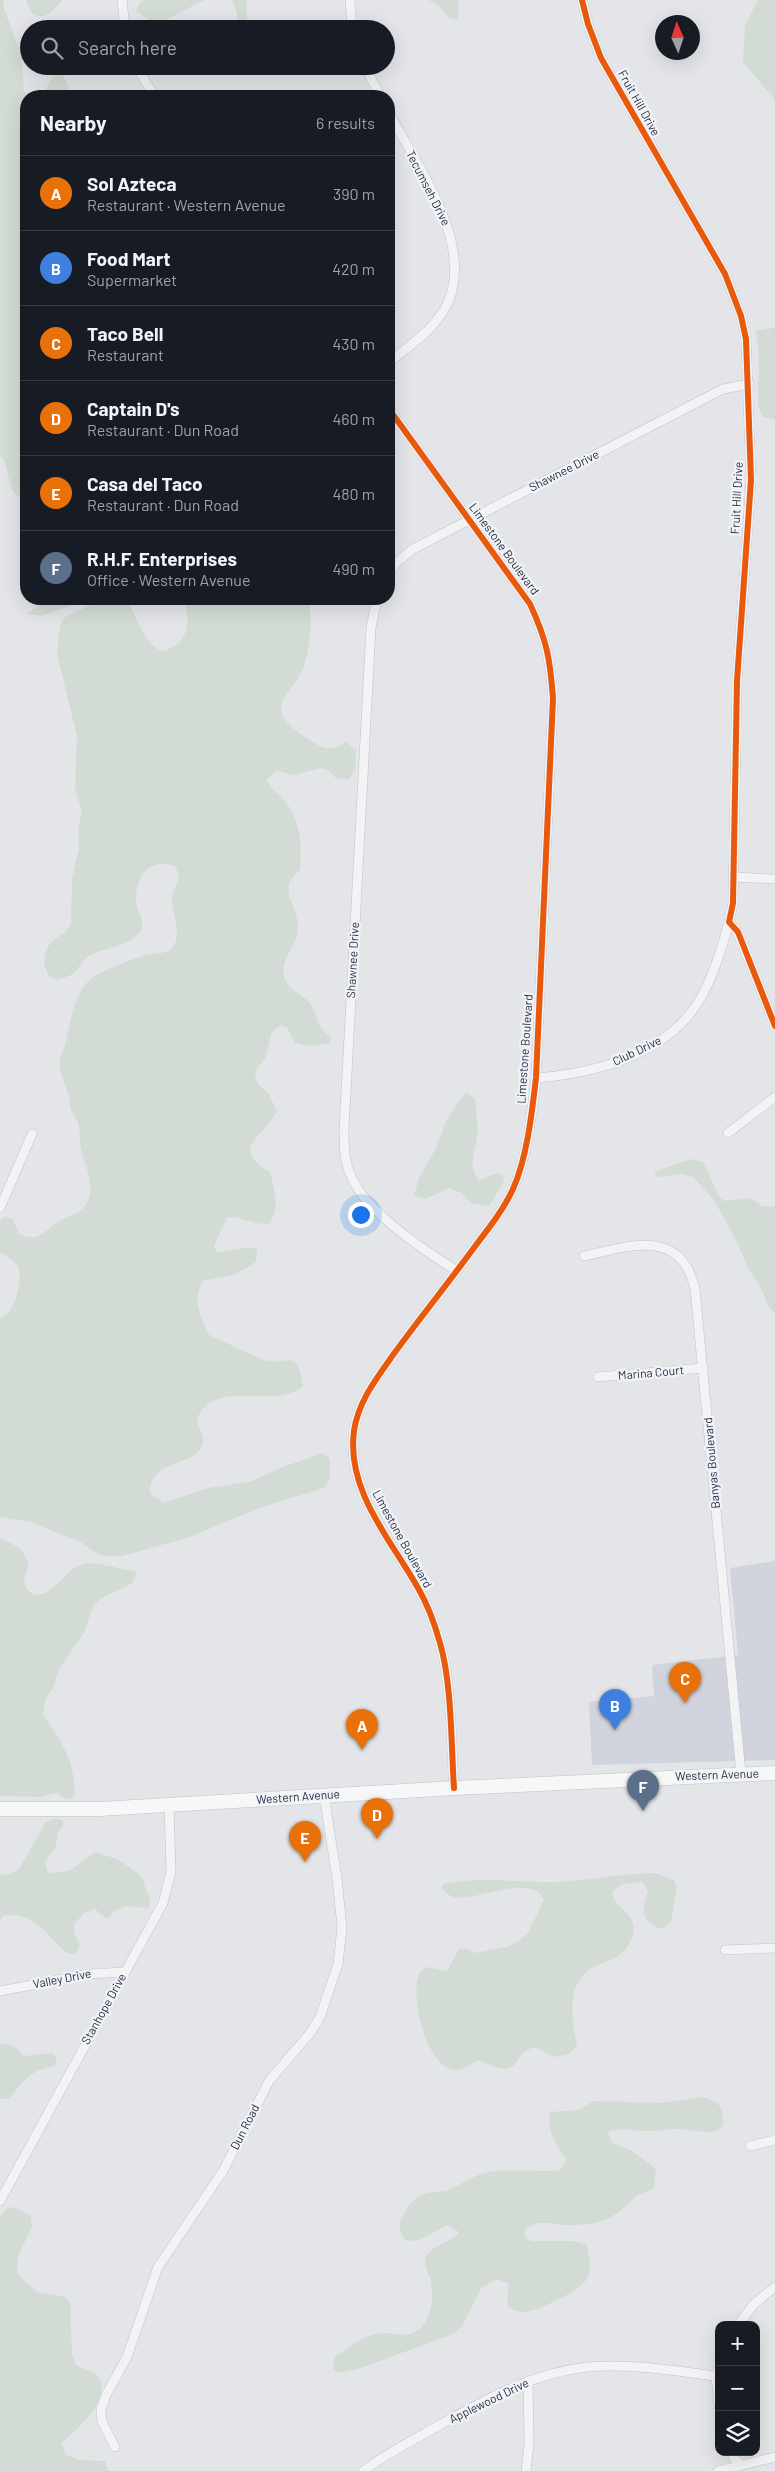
<!DOCTYPE html>
<html lang="en">
<head>
<meta charset="utf-8">
<style>
	body { margin:0; font-family:Barlow,sans-serif; background:#242831; color:#f1f3f6 }
	.controls { position:absolute; right:15px; bottom:15px; display:grid; overflow:hidden; border-radius:10px; box-shadow:0 5px 20px #0002 }
	.controls button { width:45px; height:45px; display:grid; place-items:center; padding:0; border:0; border-bottom:1px solid #363941; background:#171b24; color:#f1f3f6; font:25px sans-serif }
	.compass { position:absolute; left:655px; top:15px; width:45px; height:45px; border-radius:50%; background:#171b24; box-shadow:0 5px 20px #0002; rotate:357deg }
	.you { position:absolute; left:360px; top:1214px; width:18px; height:18px; margin:-12px; border:4px solid #fff; border-radius:50%; background:#1a73e8; box-shadow:0 0 0 8px #1a73e833 }
	.badge { display:grid; place-items:center; width:32px; height:32px; border-radius:50%; background:#6a6f7d; color:#fff; font-size:16px; font-weight:700 }
	.pin { position:absolute; translate:-50% -41px; filter:drop-shadow(0 1px 2px #0008) }
	.pin::after { content:''; position:absolute; top:26px; width:18px; height:15px; background:inherit; clip-path:polygon(0 0,100% 0,50% 100%) }
	.list { margin:0; padding:0; list-style:none }
	h2 { display:flex; justify-content:space-between; align-items:center; height:65px; margin:0; padding:0 20px; font-size:21px }
	h2 small { font-size:16px; font-weight:400; color:#9ea1a6 }
	.list li { display:grid; grid-template-columns:32px 1fr auto; gap:15px; align-items:center; box-sizing:border-box; height:75px; padding:0 20px; border-top:1px solid #363941 }
	.list b { display:block; font-size:19px; white-space:nowrap }
	.list p { margin:0; font-size:16px; white-space:nowrap; color:#9ea1a6 }
	.list em { font-size:16px; font-style:normal; color:#9ea1a6 }
	.icon { flex:none; width:28px; height:28px; fill:none; stroke:currentColor; stroke-width:2; stroke-linecap:round; stroke-linejoin:round }
	.map { position:relative; flex:none; width:775px; height:2471px; overflow:hidden }
	.search { position:absolute; background:#171b24; box-shadow:0 5px 20px #0002; left:20px; top:20px; width:375px; height:55px; display:flex; align-items:center; gap:12px; box-sizing:border-box; padding:0 18px; border-radius:28px; color:#9ea1a6; font-size:19px }
	.panel { position:absolute; background:#171b24; box-shadow:0 5px 20px #0002; left:20px; top:90px; width:375px; height:515px; border-radius:20px }
	.map>svg:first-child { display:block }
	.built { fill:#d1d4dc }
	.green { fill:#d2dcd4 }
	.lines { fill:none; stroke-linecap:round; stroke-linejoin:round }
	.minor-casing { stroke:#c1c3c7; stroke-width:10 }
	.primary-casing { stroke:#bfc2c7; stroke-width:15 }
	.minor { stroke:#f3f3f5; stroke-width:9 }
	.primary { stroke:#f6f7f7; stroke-width:14 }
	.cycleway-casing { stroke:#f1f3f8; stroke-width:9 }
	.cycleway { stroke:#e8590c; stroke-width:6 }
	.labels { text-anchor:middle; stroke-width:4.5; stroke-linejoin:round; paint-order:stroke }
	.street-label { font-size:12px; fill:#293043; stroke:#f1f3f8 }
</style>
</head>
<body>
<div class="map">
<svg width="775" height="2471" viewBox="0 0 775 2471">
	<rect width="100%" height="100%" fill="#e3e5e9"/>
	<polygon class="built" points="775,1561 775,1760 592,1765 589,1702 654,1696 652,1665 738,1655 730,1568"/>
	<g class="green">
		<polygon points="0,0 4,0 3,6 22,58 24,92 29,96 26,96 26,505 12,490 4,459 0,456"/>
		<path d="M26 0H62C49 17 34 26 26 0Z"/>
		<polygon points="144,0 204,0 168,19 152,22 136,11 139,3"/>
		<polygon points="232,0 246,0 248,29 237,29 237,13"/>
		<polygon points="429,0 458,0 459,17 456,20 448,18 441,8"/>
		<polygon points="758,0 775,0 775,100 743,62 745,25"/>
		<polygon points="58,73 64,77 73,96 31,96 43,94 53,76"/>
		<polygon points="775,327 775,419 763,417 758,406 759,356 756,331"/>
		<polygon points="48,599 89,599 42,616 27,614"/>
		<path d="M115 599 129 603C137 619 143 639 158 649 163 653 167 650 172 647 191 638 189 616 184 599H308C313 616 310 654 302 671 298 680 291 688 285 696 272 716 295 730 310 740 324 750 331 751 347 742L356 751 355 771 348 780 336 778 326 769 320 768 295 775 276 771 267 780C270 789 279 794 285 801 301 821 302 846 300 870 274 891 300 904 298 929 297 946 280 959 284 976 287 991 306 995 312 1006 316 1012 316 1019 319 1025 322 1030 328 1034 332 1039L328 1044 309 1046 295 1043 287 1027 281 1025 272 1032 265 1059 257 1068 255 1075 258 1084 268 1093 277 1111C264 1137 228 1148 270 1172 275 1192 280 1205 270 1223 259 1227 241 1216 227 1217L214 1246 217 1252C230 1252 245 1245 257 1249L256 1262 234 1275 203 1281C191 1301 201 1315 209 1335L263 1360C287 1367 297 1345 303 1386 275 1411 214 1376 197 1419 197 1426 202 1431 203 1437 205 1469 149 1455 150 1493L164 1503 208 1488 252 1481 280 1468 323 1453 330 1459V1478L324 1488 259 1508 190 1537 122 1556H105L94 1552 82 1543 31 1522 0 1517V1318C15 1315 23 1280 18 1267 15 1261 5 1256 0 1252V1221L4 1217 13 1219 19 1234C41 1243 42 1232 58 1222 67 1216 80 1214 86 1204 97 1187 86 1170 82 1153 79 1144 81 1133 78 1123 77 1119 73 1115 71 1110 70 1107 70 1102 69 1099 67 1085 58 1073 60 1059 61 1053 65 1047 66 1041 79 978 83 978 142 956 150 953 164 955 171 949 184 937 171 912 172 898 173 883 184 884 175 866 150 857 135 876 136 901 136 910 146 921 141 930 130 948 102 947 87 957 82 961 79 968 75 972 71 976 63 978 57 980L48 975 44 963 45 954 50 943 67 930 71 923 72 879 79 848 78 828 82 812 75 789 77 736 57 654 60 625 65 617 73 613 93 604Z"/>
		<path d="M466 1092 475 1100C476 1112 478 1125 477 1137 475 1153 467 1166 479 1180L498 1173 504 1177 503 1183 489 1206 471 1203 462 1193 449 1188 426 1199 414 1196 419 1178 435 1150 447 1119Z"/>
		<polygon points="691,1159 703,1162 720,1198 725,1201 751,1198 762,1206 775,1207 775,1314 768,1306 761,1288 747,1267 738,1244 714,1200 693,1177 681,1174 657,1177 654,1172"/>
		<path d="M0 1537 21 1549 29 1564 24 1579 26 1588C43 1608 60 1578 73 1569 76 1566 83 1564 87 1563 94 1562 127 1570 137 1572L133 1583 102 1598 93 1606 84 1633 59 1669 53 1688 46 1698 43 1715C61 1738 76 1765 75 1796 68 1801 63 1798 57 1793L37 1797 0 1796Z"/>
		<path d="M55 1818 63 1821V1825L58 1832 55 1849 45 1861 48 1873 69 1871 95 1852 117 1859 136 1872 142 1878 149 1898 150 1906 146 1908 128 1906 116 1910 107 1919 95 1909 84 1913 74 1924V1933L80 1944 76 1954C54 1957 46 1909 3 1916L0 1921V1874L7 1875 19 1869 46 1822Z"/>
		<path d="M654 1873 674 1880 677 1888 671 1921 662 1929C642 1924 640 1910 648 1892L643 1882 622 1884 613 1891C610 1909 643 1912 631 1940 623 1960 607 1959 592 1968 565 1984 572 2020 577 2046L569 2054 553 2057 536 2047C508 2052 526 2084 479 2060 471 2064 462 2071 454 2070 427 2066 411 2001 418 1979 419 1973 422 1970 427 1967L447 1971 459 1949H468L475 1953 508 1947 519 1941 528 1933 544 1900C532 1871 474 1903 453 1897 448 1895 444 1891 441 1887L443 1884C481 1876 519 1883 558 1882 590 1880 621 1874 654 1873Z"/>
		<path d="M0 2043C12 2044 17 2047 24 2056L52 2053 57 2058 55 2066C29 2071 25 2079 9 2099H0Z"/>
		<path d="M702 2097C720 2102 724 2106 723 2126 710 2138 693 2128 678 2129 668 2129 657 2131 647 2131 634 2131 620 2127 608 2132L612 2143 631 2150 656 2169 654 2189C629 2196 634 2202 616 2214 604 2222 589 2224 575 2225 558 2227 537 2216 524 2231L526 2238 532 2241H573L587 2245C589 2257 592 2269 586 2280 579 2292 537 2311 523 2312 517 2312 510 2309 507 2304L509 2284 497 2279 481 2288 463 2325 453 2334 358 2369 338 2373 333 2369 335 2357C347 2348 363 2336 379 2333 389 2332 403 2337 413 2333 431 2326 434 2299 431 2282 430 2274 422 2265 426 2257 432 2244 451 2244 459 2232L448 2225 419 2240 406 2241C403 2236 398 2230 400 2224 402 2213 413 2198 423 2194 431 2191 441 2193 449 2190 460 2185 472 2176 484 2173 506 2167 535 2173 560 2170L567 2159C555 2143 547 2133 550 2112L578 2110 594 2101 661 2103Z"/>
		<path d="M14 2207 31 2216 32 2226 18 2257 17 2274 37 2292 65 2297 70 2303 72 2354 76 2365C82 2368 93 2371 97 2376 115 2397 76 2431 61 2443L66 2455 79 2460 105 2461 108 2471H0V2217L6 2209Z"/>
	</g>
	<g class="lines">
		<defs>
			<g id="minor">
				<polyline points="122,0 125,29"/>
				<polyline points="350,0 352,29"/>
				<polyline points="582,0 588,24 601,58 725,274 741,316 746,339 751,480 737,681 733,903 729,922 738,932 775,1026"/>
				<polyline points="136,66 154,96"/>
				<polyline points="365,66 380,96"/>
				<path d="M389 113C416 164 480 251 444 310 431 332 409 346 389 362"/>
				<path d="M389 409 530 604C547 641 550 658 553 698L536 1078C532 1112 527 1158 513 1189 504 1209 489 1228 476 1245 449 1282 420 1318 393 1355 376 1379 358 1402 354 1431 346 1491 391 1540 418 1588 428 1605 435 1625 440 1643 452 1684 451 1744 454 1788"/>
				<polyline points="389,573 396,563 413,549 723,389 749,384"/>
				<path d="M377 599 371 628 344 1129C344 1146 344 1163 352 1178 367 1213 425 1251 457 1271"/>
				<polyline points="733,877 775,879"/>
				<path d="M536 1078C598 1073 671 1054 703 994 715 971 722 947 729 922"/>
				<polyline points="728,1133 775,1097"/>
				<polyline points="0,1208 32,1134"/>
				<path d="M584 1256C629 1246 681 1227 695 1289L741 1774"/>
				<polyline points="598,1377 703,1368"/>
				<polyline points="725,1950 775,1948"/>
				<polyline points="0,1991 89,1974 124,1972"/>
				<polyline points="750,2146 775,2140"/>
				<polyline points="0,2201 163,1903 171,1871 169,1806"/>
				<polyline points="738,2325 754,2304 775,2287"/>
				<polyline points="719,2367 716,2376 719,2406"/>
				<polyline points="115,2447 102,2422 101,2410 106,2395 127,2357 158,2267 223,2171 269,2081 311,2032 320,2017 338,1964 342,1927 337,1879 324,1795"/>
				<polyline points="732,2452 735,2460 742,2465"/>
				<path d="M363 2471C387 2453 413 2440 438 2426 485 2400 532 2373 587 2367 630 2363 674 2371 716 2376"/>
				<polyline points="526,2471 529,2444 528,2381"/>
				<polyline points="718,2471 775,2457"/>
			</g>
			<polyline id="primary" points="0,1809 100,1809 454,1788 775,1773"/>
		</defs>
		<use href="#minor" class="minor-casing"/>
		<use href="#primary" class="primary-casing"/>
		<use href="#minor" class="minor"/>
		<use href="#primary" class="primary"/>
		<defs>
			<g id="cycleway">
				<polyline points="582,0 588,24 601,58 725,274 741,316 746,339 751,480 737,681 733,903 729,922 738,932 775,1026"/>
				<path d="M389 409 530 604C547 641 550 658 553 698L536 1078C532 1112 527 1158 513 1189 504 1209 489 1228 476 1245 449 1282 420 1318 393 1355 376 1379 358 1402 354 1431 346 1491 391 1540 418 1588 428 1605 435 1625 440 1643 452 1684 451 1744 454 1788"/>
			</g>
		</defs>
		<use href="#cycleway" class="cycleway-casing"/>
		<use href="#cycleway" class="cycleway"/>
	</g>
	<g class="labels">
		<g class="street-label">
			<text transform="translate(639 103) rotate(61)" y="4">Fruit Hill Drive</text>
			<text transform="translate(428 188) rotate(63)" y="4">Tecumseh Drive</text>
			<text transform="translate(564 471) rotate(-27)" y="4">Shawnee Drive</text>
			<text transform="translate(737 498) rotate(-87)" y="4">Fruit Hill Drive</text>
			<text transform="translate(504 549) rotate(54)" y="4">Limestone Boulevard</text>
			<text transform="translate(353 960) rotate(-87)" y="4">Shawnee Drive</text>
			<text transform="translate(525 1049) rotate(-86)" y="4">Limestone Boulevard</text>
			<text transform="translate(637 1051) rotate(-26)" y="4">Club Drive</text>
			<text transform="translate(651 1373) rotate(-5)" y="4">Marina Court</text>
			<text transform="translate(712 1463) rotate(-95)" y="4">Banyas Boulevard</text>
			<text transform="translate(402 1539) rotate(61)" y="4">Limestone Boulevard</text>
			<text transform="translate(717 1775) rotate(-2)" y="4">Western Avenue</text>
			<text transform="translate(298 1797) rotate(-4)" y="4">Western Avenue</text>
			<text transform="translate(62 1979) rotate(-11)" y="4">Valley Drive</text>
			<text transform="translate(104 2009) rotate(-61)" y="4">Stanhope Drive</text>
			<text transform="translate(245 2127) rotate(-63)" y="4">Dun Road</text>
			<text transform="translate(489 2401) rotate(-26)" y="4">Applewood Drive</text>
		</g>
	</g>
</svg>
<div class="controls">
<button>+</button>
<button>−</button>
<button><svg class="icon" aria-label="layers" viewBox="0 0 24 24"><path d="M12 4l9 5-9 5-9-5zM3 14l9 5 9-5"/></svg></button>
</div>
<svg class="compass" viewBox="-18 -18 36 36"><path d="M0-13l5 13h-10z" fill="#e53935"/><path d="M0 13l5-13h-10z" fill="#9ea1a6"/></svg>
<div class="you"></div>
<div class="pin badge" style="left:362px;top:1750px;background:#e8710a">A</div>
<div class="pin badge" style="left:615px;top:1730px;background:#3f7fe0">B</div>
<div class="pin badge" style="left:685px;top:1703px;background:#e8710a">C</div>
<div class="pin badge" style="left:377px;top:1839px;background:#e8710a">D</div>
<div class="pin badge" style="left:305px;top:1862px;background:#e8710a">E</div>
<div class="pin badge" style="left:643px;top:1811px;background:#5c6f8a">F</div>
<div class="search"><svg class="icon" aria-label="search" viewBox="0 0 24 24"><circle cx="10" cy="10" r="6"/><path d="M15 15l6 6"/></svg>Search here</div>
<section class="panel">
<h2>Nearby<small>6 results</small></h2>
<ul class="list">
<li><span class="badge" style="background:#e8710a">A</span><div><b>Sol Azteca</b><p>Restaurant · Western Avenue</p></div><em>390 m</em></li>
<li><span class="badge" style="background:#3f7fe0">B</span><div><b>Food Mart</b><p>Supermarket</p></div><em>420 m</em></li>
<li><span class="badge" style="background:#e8710a">C</span><div><b>Taco Bell</b><p>Restaurant</p></div><em>430 m</em></li>
<li><span class="badge" style="background:#e8710a">D</span><div><b>Captain D's</b><p>Restaurant · Dun Road</p></div><em>460 m</em></li>
<li><span class="badge" style="background:#e8710a">E</span><div><b>Casa del Taco</b><p>Restaurant · Dun Road</p></div><em>480 m</em></li>
<li><span class="badge" style="background:#5c6f8a">F</span><div><b>R.H.F. Enterprises</b><p>Office · Western Avenue</p></div><em>490 m</em></li>
</ul>
</section>
</div>
</body>
</html>
